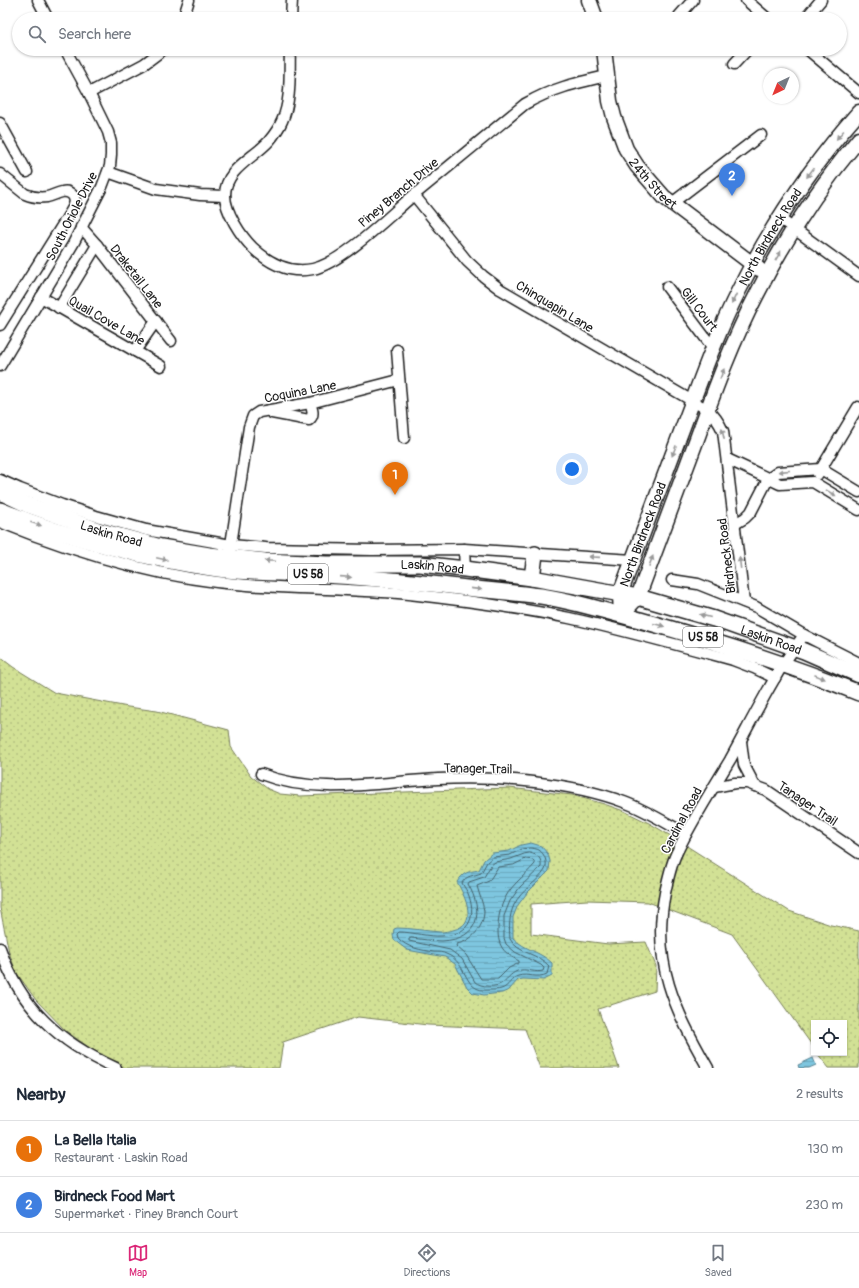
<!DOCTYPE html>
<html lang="en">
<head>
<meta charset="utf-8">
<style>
	body { margin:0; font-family:Pangolin,sans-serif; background:#f6f6f7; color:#1f2937 }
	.controls { position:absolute; right:12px; bottom:12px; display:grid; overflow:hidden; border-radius:0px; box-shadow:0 1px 3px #0004 }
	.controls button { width:36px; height:36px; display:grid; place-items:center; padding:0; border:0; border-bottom:1px solid #e0e1e3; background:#fff; color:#1f2937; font:20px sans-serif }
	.compass { position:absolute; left:763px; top:68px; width:36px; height:36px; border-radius:50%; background:#fff; box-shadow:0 1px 3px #0004; rotate:223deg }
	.you { position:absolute; left:572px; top:469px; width:14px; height:14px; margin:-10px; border:3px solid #fff; border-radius:50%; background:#1a73e8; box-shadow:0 0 0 6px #1a73e833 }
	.badge { display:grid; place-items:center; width:26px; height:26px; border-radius:50%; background:#db2777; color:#fff; font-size:13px; font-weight:700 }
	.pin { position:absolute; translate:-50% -33px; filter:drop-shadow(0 1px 2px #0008) }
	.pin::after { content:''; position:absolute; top:21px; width:14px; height:12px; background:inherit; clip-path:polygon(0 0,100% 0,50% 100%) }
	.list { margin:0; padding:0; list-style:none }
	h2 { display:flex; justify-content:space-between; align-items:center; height:52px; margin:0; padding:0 16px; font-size:17px }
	h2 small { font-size:13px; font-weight:400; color:#747a83 }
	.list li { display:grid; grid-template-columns:26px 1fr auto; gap:12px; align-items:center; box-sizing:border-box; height:56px; padding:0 16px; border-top:1px solid #e0e1e3 }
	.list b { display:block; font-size:15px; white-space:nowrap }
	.list p { margin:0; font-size:13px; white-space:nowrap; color:#747a83 }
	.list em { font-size:13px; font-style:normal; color:#747a83 }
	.icon { flex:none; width:22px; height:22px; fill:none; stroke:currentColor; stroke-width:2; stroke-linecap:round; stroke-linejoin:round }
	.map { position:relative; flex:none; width:859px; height:1068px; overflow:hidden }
	.search { position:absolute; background:#fff; box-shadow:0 1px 3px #0004; left:12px; right:12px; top:12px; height:44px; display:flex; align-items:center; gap:10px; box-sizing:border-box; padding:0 14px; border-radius:22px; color:#747a83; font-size:15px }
	.sheet { height:164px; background:#fff }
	nav { display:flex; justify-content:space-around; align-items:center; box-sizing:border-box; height:56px; border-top:1px solid #e0e1e3; background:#fff; font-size:11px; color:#747a83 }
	nav a { display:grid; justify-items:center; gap:2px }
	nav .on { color:#db2777 }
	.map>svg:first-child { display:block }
	.grass { fill:url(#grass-dots); stroke:#777e58 }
	.water { fill:url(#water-rules); stroke:#578291 }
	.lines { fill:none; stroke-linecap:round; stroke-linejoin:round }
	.shore { stroke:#43606a; stroke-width:1 }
	.street-casing { stroke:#1c1c1c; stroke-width:13 }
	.secondary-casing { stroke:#1c1c1c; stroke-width:17 }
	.primary-casing { stroke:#1c1c1c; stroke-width:18 }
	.street { stroke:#fff; stroke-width:10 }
	.secondary { stroke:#fff; stroke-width:14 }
	.primary { stroke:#fff; stroke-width:15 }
	.oneway { fill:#999 }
	.labels { text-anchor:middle; stroke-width:3; stroke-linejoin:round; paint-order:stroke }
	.shield { fill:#fff; stroke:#606060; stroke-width:1 }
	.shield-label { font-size:12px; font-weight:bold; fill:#1c1c1c }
	.street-label { font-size:13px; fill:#1c1c1c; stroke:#fff }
</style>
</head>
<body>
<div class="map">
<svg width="859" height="1068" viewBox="0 0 859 1068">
	<defs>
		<pattern id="grass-dots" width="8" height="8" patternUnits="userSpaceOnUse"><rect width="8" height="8" fill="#d2e195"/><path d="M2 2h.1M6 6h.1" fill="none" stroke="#b4c080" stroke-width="1.8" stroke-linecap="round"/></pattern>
		<pattern id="water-rules" width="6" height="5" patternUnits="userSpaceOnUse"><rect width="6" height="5" fill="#7ec6df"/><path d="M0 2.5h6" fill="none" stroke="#6caabf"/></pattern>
	</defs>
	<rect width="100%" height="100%" fill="#fff"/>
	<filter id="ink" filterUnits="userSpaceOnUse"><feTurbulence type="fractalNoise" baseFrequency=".025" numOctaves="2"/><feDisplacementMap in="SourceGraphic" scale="8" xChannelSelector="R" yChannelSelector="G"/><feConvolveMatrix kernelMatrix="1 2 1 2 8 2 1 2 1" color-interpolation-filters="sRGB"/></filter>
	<g filter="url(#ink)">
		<polygon class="grass" points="0,657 13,667 55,693 128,707 157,711 229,730 231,747 251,776 268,789 280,794 300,796 509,788 572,795 604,804 624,811 649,823 671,836 789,911 831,925 859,931 859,1068 829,1068 817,1053 844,1053 844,1023 814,1023 814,1048 732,934 648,902 587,900 531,904 531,934 608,944 646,942 656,966 655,991 598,1009 619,1068 540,1068 525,1029 428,1025 358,1017 283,1042 279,1068 125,1068 98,1054 66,1031 36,1000 16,972 9,952 0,908"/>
		<g class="water">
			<path d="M531 843 541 846 548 854 550 861 549 871 527 893 518 905 513 917V938C525 950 541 952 552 963V976L544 980 523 979 518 980 509 990 502 993 484 995 473 993 467 987 455 964 445 957 407 950 394 940 393 935 394 929 397 928C411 928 426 931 440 932 444 932 449 931 453 930 479 924 465 897 457 882 464 872 467 872 479 870L484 860 492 853 509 851 521 845Z"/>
			<polygon points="813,1058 816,1065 809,1068 799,1068 798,1065"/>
		</g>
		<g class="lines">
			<g class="shore">
				<path d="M530 848C533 848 537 849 539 850 545 854 548 863 545 870 538 882 521 890 514 905 509 916 509 927 510 939 518 954 538 953 549 966L547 974C537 979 528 973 518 976 511 978 509 987 501 989 498 990 493 990 489 990 462 993 469 962 446 954 443 952 438 952 434 952 421 950 407 948 398 938L397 934 399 932C413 932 428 937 442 936 467 935 477 920 469 896 468 892 464 887 462 883 466 875 474 876 481 873L487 862 493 857 510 855 522 849Z"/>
				<path d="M530 853C538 855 542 858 541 867L520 887 510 901 504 916V938L506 944 515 952 541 965 544 968 543 971C535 973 528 969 521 970 511 972 509 978 502 983 496 988 481 987 475 982L462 959 450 950 409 941V939L411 938C421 939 432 941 442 941 480 939 484 912 468 884L469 882 484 877 491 865 495 862 511 859 524 854Z"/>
				<path d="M526 859 533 860 535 862V864C529 871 523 876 517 882 503 896 498 911 498 930 498 947 504 953 519 961V963L509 968 498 979H481L466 955 456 946 457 944C472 941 484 927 484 911 483 903 479 894 477 886L489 881 498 867 513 865Z"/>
			</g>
			<defs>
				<g id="street">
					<polyline points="38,0 48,19"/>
					<polyline points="746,0 768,19"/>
					<polyline points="679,16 693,0"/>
					<polyline points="183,19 189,0"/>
					<polyline points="291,19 292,0"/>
					<polyline points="805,19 821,0"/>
					<path d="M290 49C289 72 292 99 282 121 279 128 274 135 269 141 254 158 225 169 225 195 225 212 241 236 253 248 269 263 290 274 313 269 341 263 385 220 408 200 447 168 486 136 525 104 553 88 576 83 607 76"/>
					<polyline points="807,49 859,93"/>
					<polyline points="734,64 748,49"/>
					<polyline points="89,93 144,64 164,49"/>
					<polyline points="0,123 27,172"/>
					<polyline points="108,172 156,189 200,195 225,196"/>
					<path d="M0 174 25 194C32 197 40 198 47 197 52 196 57 193 62 192 70 190 77 197 74 205 73 208 71 211 70 213L0 325"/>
					<path d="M414 195 467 261 483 276 500 289 708 410C715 416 719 422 723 431L744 602"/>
					<polyline points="672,203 761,135"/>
					<polyline points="779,218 859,276"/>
					<polyline points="81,227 97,245 171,341"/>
					<polyline points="667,287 713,348"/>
					<polyline points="41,297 161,366"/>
					<polyline points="59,308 97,245"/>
					<polyline points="397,350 404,438"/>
					<polyline points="135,351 156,321"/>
					<polyline points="0,366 73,244 102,187 110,166 111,155 111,143 108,132 89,93 65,49"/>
					<path d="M272 413 309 420C315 415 312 409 310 403"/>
					<polyline points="727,459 780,484 813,482 859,510"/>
					<polyline points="818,474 858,407"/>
					<polyline points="0,480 20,489 62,505 96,516 146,530 231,545 266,548 372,550 464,549 633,560"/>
					<path d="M0 522C79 554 162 579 247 585 301 589 355 589 409 594 462 600 516 607 569 618 624 630 678 645 733 660L754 668 775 678"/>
					<polyline points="735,524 745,518 751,512 768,479 778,472 821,469 859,492"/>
					<polyline points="464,549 465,569"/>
					<polyline points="230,551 249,427 253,416 259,412 310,403 399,380"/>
					<polyline points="672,580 698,584 756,607 804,635 859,663"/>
					<polyline points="741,741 744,765 755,786"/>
					<path d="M261 774C317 796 379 782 438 779 496 776 570 782 624 802 646 810 666 823 686 834"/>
					<polyline points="714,787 735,783 747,783 766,790 859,853"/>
					<path d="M0 948C20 1008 60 1043 116 1068"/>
					<path d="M708 1068C675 1010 651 962 665 893 668 879 671 863 678 850 693 819 712 790 730 760 745 733 759 705 775 678 783 663 794 649 804 635"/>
				</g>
				<g id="secondary">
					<polyline points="589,0 596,19"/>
					<path id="s1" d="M604 49 610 101 614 117 626 149 637 166 664 197 759 269"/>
					<path id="s2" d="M621 615 620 594C641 538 662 481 684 424 701 379 717 333 739 290 771 226 811 166 859 112"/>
					<path d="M621 615 638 597C658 544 678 490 698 436 715 389 733 340 756 296 784 240 819 187 859 139"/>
				</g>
				<g id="primary">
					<path id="s3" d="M0 492 28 505 101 531 161 547 209 555 265 561 326 564H420L465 569 532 578 638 597 714 619 804 651 859 675"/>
					<path d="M0 510C70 538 144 559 218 569 248 573 277 573 307 574 363 577 419 582 475 589 497 591 519 593 541 596 575 601 607 612 640 620 715 641 787 664 859 693"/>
					<polyline points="532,578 535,554"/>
				</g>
			</defs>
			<use href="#street" class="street-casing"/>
			<use href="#secondary" class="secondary-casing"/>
			<use href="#primary" class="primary-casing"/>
			<use href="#street" class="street"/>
			<use href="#secondary" class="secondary"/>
			<use href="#primary" class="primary"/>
		</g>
		<defs><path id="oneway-solid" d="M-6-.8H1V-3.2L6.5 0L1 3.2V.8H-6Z"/></defs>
		<g class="oneway">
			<use href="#oneway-solid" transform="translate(840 135) rotate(130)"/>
			<use href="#oneway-solid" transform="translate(810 173) rotate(126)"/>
			<use href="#oneway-solid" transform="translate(778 256) rotate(-60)"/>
			<use href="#oneway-solid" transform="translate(734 299) rotate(115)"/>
			<use href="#oneway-solid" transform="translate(722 374) rotate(-68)"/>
			<use href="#oneway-solid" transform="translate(723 434) rotate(-102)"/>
			<use href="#oneway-solid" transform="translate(674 451) rotate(111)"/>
			<use href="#oneway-solid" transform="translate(784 471) rotate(175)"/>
			<use href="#oneway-solid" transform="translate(831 493) rotate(31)"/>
			<use href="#oneway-solid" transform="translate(36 524) rotate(18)"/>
			<use href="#oneway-solid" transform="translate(594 557) rotate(-176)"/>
			<use href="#oneway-solid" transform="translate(162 559) rotate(12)"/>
			<use href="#oneway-solid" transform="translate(270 561) rotate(-177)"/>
			<use href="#oneway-solid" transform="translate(651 561) rotate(-69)"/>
			<use href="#oneway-solid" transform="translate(740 563) rotate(-97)"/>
			<use href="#oneway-solid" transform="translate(346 577) rotate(4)"/>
			<use href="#oneway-solid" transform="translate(476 589) rotate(6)"/>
			<use href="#oneway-solid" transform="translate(705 616) rotate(-165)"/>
			<use href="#oneway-solid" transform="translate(659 625) rotate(15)"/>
			<use href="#oneway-solid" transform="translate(820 677) rotate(22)"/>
		</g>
	</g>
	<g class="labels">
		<g class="shield">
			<rect x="288" y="564" width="40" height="20" rx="3"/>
			<rect x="683" y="627" width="40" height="20" rx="3"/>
		</g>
		<g class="shield-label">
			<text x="308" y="578">US 58</text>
			<text x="703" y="641">US 58</text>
		</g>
		<g class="street-label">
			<text dy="5" stroke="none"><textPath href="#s1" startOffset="147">24th Street</textPath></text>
			<text transform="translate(398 192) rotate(-40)" y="5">Piney Branch Drive</text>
			<text transform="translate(71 216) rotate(-63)" y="5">South Oriole Drive</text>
			<text dy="5" stroke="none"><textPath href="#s2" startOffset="409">North Birdneck Road</textPath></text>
			<text transform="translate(137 276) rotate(52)" y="5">Draketail Lane</text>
			<text transform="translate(555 306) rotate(31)" y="5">Chinquapin Lane</text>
			<text transform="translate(700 309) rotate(53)" y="5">Gill Court</text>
			<text transform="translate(107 320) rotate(30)" y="5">Quail Cove Lane</text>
			<text transform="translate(300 391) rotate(-11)" y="5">Coquina Lane</text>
			<text dy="5" stroke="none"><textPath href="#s3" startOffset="119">Laskin Road</textPath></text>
			<text dy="5" stroke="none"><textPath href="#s2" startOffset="85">North Birdneck Road</textPath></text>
			<text transform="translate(726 556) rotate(-97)" y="5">Birdneck Road</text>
			<text dy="5" stroke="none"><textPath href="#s3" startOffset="443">Laskin Road</textPath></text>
			<text dy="5" stroke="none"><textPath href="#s3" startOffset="791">Laskin Road</textPath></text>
			<text transform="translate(478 768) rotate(1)" y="5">Tanager Trail</text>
			<text transform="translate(808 803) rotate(34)" y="5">Tanager Trail</text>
			<text transform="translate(681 820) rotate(-62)" y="5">Cardinal Road</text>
		</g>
	</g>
</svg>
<div class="controls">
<button><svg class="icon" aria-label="locate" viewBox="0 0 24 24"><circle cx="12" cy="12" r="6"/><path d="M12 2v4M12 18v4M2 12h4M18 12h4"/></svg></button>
</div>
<svg class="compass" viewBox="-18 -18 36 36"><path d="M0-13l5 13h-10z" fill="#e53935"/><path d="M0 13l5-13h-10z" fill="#747a83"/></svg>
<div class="you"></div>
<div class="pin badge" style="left:395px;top:495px;background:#e8710a">1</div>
<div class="pin badge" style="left:732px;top:196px;background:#3f7fe0">2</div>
<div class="search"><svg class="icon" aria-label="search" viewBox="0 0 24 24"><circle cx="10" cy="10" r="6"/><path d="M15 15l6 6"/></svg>Search here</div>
</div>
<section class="sheet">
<h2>Nearby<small>2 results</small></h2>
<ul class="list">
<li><span class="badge" style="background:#e8710a">1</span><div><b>La Bella Italia</b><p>Restaurant · Laskin Road</p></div><em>130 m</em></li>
<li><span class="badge" style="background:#3f7fe0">2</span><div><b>Birdneck Food Mart</b><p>Supermarket · Piney Branch Court</p></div><em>230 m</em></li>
</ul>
</section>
<nav>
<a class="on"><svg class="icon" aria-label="map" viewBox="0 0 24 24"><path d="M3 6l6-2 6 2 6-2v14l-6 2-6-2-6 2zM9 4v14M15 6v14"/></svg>Map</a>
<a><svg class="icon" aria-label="directions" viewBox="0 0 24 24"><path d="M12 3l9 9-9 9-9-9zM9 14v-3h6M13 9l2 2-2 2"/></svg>Directions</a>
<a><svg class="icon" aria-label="saved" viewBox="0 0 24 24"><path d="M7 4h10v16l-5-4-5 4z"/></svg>Saved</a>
</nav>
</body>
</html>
